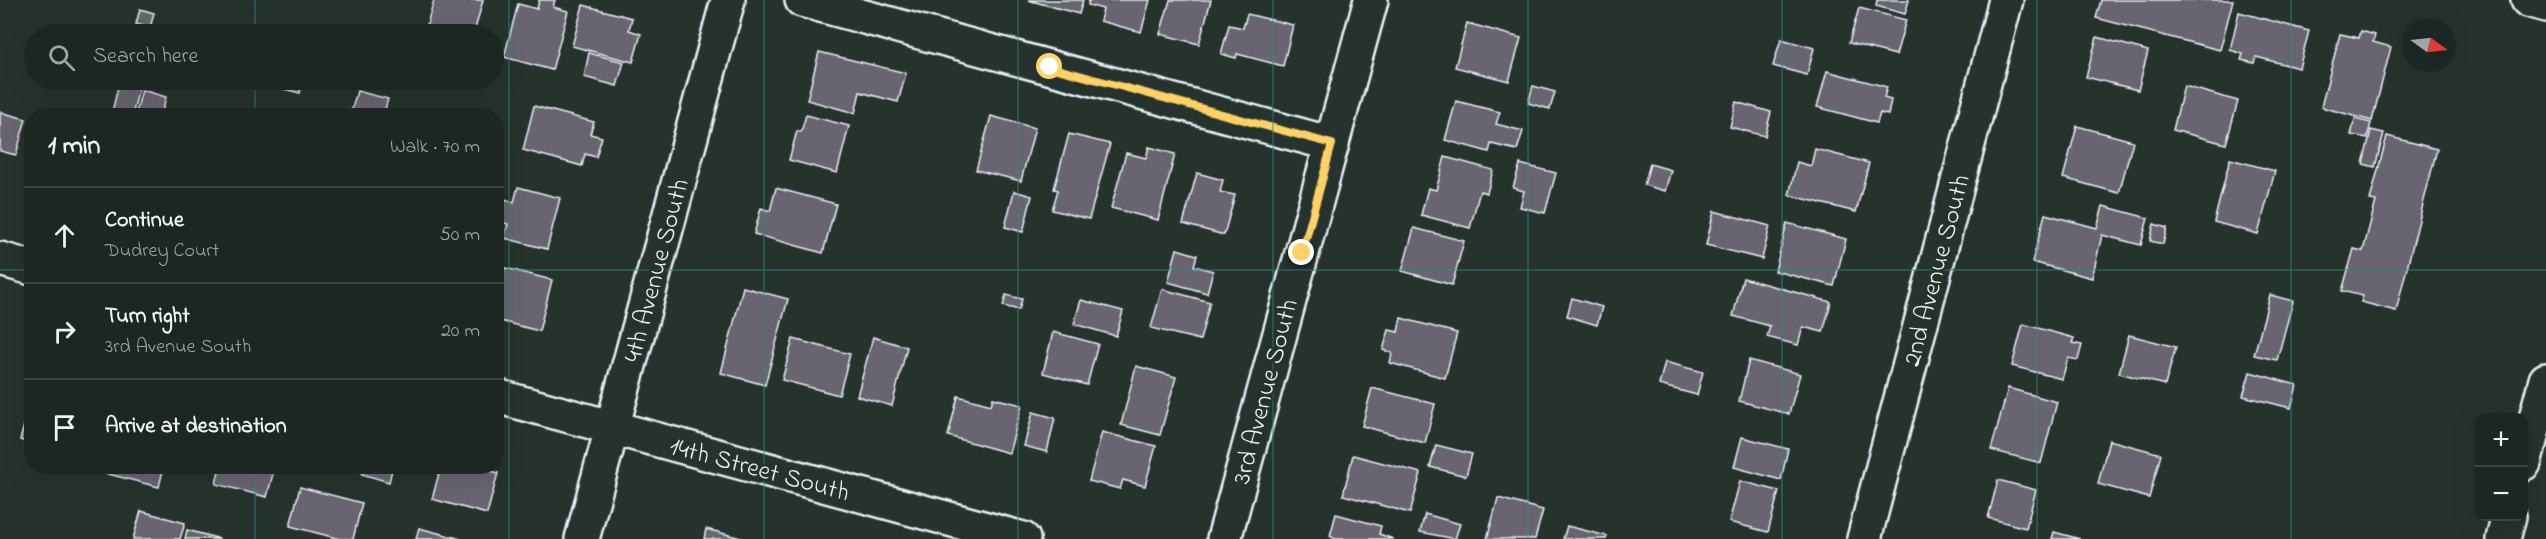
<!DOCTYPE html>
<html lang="en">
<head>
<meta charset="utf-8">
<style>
	body { margin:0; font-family:"Indie Flower",sans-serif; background:#29322f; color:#f1f3f6 }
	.controls { position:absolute; right:18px; bottom:18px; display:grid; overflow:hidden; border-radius:12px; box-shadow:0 6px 24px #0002 }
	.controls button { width:54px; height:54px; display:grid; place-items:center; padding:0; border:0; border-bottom:2px solid #3a4340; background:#1c2622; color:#f1f3f6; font:30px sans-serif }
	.compass { position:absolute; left:2402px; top:18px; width:54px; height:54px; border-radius:50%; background:#1c2622; box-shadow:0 6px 24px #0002; rotate:105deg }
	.stop { position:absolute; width:18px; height:18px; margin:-14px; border:4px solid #ffd166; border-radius:50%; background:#fff }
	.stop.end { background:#ffd166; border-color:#fff; box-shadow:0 2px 6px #0008 }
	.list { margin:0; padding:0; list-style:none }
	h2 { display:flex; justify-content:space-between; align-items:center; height:78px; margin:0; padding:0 24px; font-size:26px }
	h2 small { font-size:20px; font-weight:400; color:#a0a5a5 }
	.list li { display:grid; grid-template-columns:39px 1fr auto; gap:18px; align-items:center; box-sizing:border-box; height:96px; padding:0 24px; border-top:2px solid #3a4340 }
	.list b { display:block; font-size:22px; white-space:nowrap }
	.list p { margin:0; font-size:20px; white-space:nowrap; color:#a0a5a5 }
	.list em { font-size:20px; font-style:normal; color:#a0a5a5 }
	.icon { flex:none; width:33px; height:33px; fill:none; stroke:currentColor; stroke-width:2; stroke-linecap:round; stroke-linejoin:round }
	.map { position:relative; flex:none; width:2546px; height:539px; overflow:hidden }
	.search { position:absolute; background:#1c2622; box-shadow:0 6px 24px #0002; left:24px; top:24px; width:480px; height:66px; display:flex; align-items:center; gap:15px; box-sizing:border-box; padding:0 21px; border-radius:33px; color:#a0a5a5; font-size:22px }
	.panel { position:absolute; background:#1c2622; box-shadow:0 6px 24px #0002; left:24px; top:108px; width:480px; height:366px; border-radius:24px }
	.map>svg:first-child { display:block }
	.building { fill:#686571; stroke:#e8f1f8; stroke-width:1.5 }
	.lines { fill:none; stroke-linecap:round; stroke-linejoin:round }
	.street-casing { stroke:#e8f1f8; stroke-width:38 }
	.secondary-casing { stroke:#e8f1f8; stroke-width:38 }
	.primary-casing { stroke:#e8f1f8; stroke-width:38 }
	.street { stroke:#26332d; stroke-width:33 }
	.secondary { stroke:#26332d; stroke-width:33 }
	.primary { stroke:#26332d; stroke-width:33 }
	.route { stroke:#ffd166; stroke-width:8 }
	.grid { fill:none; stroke:#308883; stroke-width:1.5; stroke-opacity:0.55 }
	.labels { text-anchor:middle; stroke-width:5; stroke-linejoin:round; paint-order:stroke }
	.street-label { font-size:26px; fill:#e8f1f8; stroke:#26332d }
</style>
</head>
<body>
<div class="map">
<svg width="2546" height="539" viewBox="0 0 2546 539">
	<rect width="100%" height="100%" fill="#26332d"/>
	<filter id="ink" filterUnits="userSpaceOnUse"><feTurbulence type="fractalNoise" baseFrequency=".0167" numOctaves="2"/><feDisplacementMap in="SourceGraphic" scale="12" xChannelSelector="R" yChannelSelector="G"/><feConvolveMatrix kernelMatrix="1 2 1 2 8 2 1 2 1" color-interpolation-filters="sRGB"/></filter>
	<g filter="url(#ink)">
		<g class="building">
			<polygon points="434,0 483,0 474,33 424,34"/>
			<polygon points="539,0 555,0 553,7 568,11 552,70 504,57 518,4 537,9"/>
			<polygon points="1028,0 1083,0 1079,14"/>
			<polygon points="1089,0 1150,0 1141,32 1100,21 1103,9 1088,5"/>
			<polygon points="1170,0 1211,0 1199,44 1160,34"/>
			<polygon points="1877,0 1909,0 1905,14 1876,6"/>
			<polygon points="2101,0 2233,0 2220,50 2096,18"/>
			<polygon points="583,5 632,18 629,30 641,34 633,62 572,46"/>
			<polygon points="1859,8 1906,20 1896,55 1849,43"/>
			<polygon points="140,9 154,13 150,28 136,24"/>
			<polygon points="2239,12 2309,31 2299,68 2256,57 2254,63 2241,60 2243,54 2230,50"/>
			<polygon points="1247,14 1293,25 1283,66 1237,54 1236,58 1221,54 1229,25 1243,28"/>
			<polygon points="1467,23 1521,38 1509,81 1455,67"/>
			<polygon points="2361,31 2375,35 2373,42 2391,47 2372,121 2321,107 2340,34 2359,38"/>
			<polygon points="2097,37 2148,51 2138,90 2086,77"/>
			<polygon points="1781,39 1814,48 1807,75 1773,66"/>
			<polygon points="819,52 906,73 898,102 860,92 855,113 807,100"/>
			<polygon points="589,53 624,62 617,86 584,77"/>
			<polygon points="1827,71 1887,87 1884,98 1891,100 1888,115 1880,113 1877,123 1817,107"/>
			<polygon points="249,80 303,80 300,93"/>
			<polygon points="119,83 139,88 132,116 111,116"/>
			<polygon points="1533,86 1555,92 1550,109 1528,103"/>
			<polygon points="2184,86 2238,101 2226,144 2173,130"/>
			<polygon points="142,90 166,97 161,116 135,116"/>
			<polygon points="357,91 388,99 383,116 350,116"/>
			<polygon points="1456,101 1500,112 1496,124 1523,131 1517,150 1491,144 1489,152 1445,140"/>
			<polygon points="1736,102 1771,112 1765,136 1730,127"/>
			<polygon points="534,106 594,122 590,134 602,137 596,157 585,154 582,166 523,150"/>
			<polygon points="0,112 26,119 16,155 0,151"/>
			<polygon points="806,115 849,126 837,173 789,160 797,131 801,132"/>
			<polygon points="991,116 1035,128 1021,181 976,170"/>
			<polygon points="2355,119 2371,123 2367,138 2351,135"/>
			<polygon points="2077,126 2133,141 2119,193 2063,178"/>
			<polygon points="2371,130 2384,133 2375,167 2363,164"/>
			<polygon points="1069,134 1110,144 1089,219 1052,210 1058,190 1054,189"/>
			<polygon points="2387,136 2437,149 2396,311 2361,302 2363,296 2342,291 2354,249 2363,251 2376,201 2370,200"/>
			<polygon points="1149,147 1175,154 1158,220 1111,208 1126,153 1146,158"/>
			<polygon points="1815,149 1869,163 1856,212 1789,195 1797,162 1811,166"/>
			<polygon points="1445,157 1493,170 1487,193 1480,191 1470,228 1421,215 1428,188 1436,190"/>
			<polygon points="2230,159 2275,171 2258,234 2214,222"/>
			<polygon points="1520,164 1556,173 1545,213 1520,207 1524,191 1513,188"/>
			<polygon points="1650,164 1671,170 1665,191 1644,185"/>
			<polygon points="1197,173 1223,180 1220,192 1235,195 1224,235 1183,224"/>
			<polygon points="518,187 560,198 547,249 504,238 508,224 496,221 496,215 501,198 514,202"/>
			<polygon points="776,188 836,204 823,253 754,234 761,208 770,211"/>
			<polygon points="1014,191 1032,196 1023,232 1005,227"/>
			<polygon points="2103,206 2148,218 2141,245 2102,235 2092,278 2032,262 2045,214 2097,228"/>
			<polygon points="1714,211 1770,226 1762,259 1706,245"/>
			<polygon points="1787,223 1846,239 1834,286 1775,271"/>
			<polygon points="2154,224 2167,228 2163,244 2150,241"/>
			<polygon points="1414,228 1464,241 1452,285 1402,271"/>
			<polygon points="1177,249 1197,255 1194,266 1213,271 1207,293 1168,282"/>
			<polygon points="505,268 552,280 539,331 496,320 496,301"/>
			<polygon points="1743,278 1831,302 1823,332 1803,327 1798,345 1767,337 1770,326 1733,316"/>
			<polygon points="743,287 788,299 765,385 721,373"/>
			<polygon points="1162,289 1210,302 1200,340 1151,328"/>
			<polygon points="1006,295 1022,299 1019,310 1003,306"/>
			<polygon points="2270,295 2293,301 2277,360 2254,355"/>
			<polygon points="1572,298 1602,307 1597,325 1567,316"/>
			<polygon points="1081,300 1123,311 1116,336 1074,324"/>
			<polygon points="1401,318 1457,333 1445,378 1390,363 1392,353 1383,350 1389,330 1398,332"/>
			<polygon points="2023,324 2074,338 2072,343 2082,345 2078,360 2068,358 2062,379 2012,366"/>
			<polygon points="1053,332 1098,344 1087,385 1043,373"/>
			<polygon points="2129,335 2176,347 2165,385 2119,373"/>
			<polygon points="873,337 907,347 892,406 857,396"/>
			<polygon points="793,339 850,354 839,395 782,380"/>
			<polygon points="1749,360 1800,374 1789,414 1739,401"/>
			<polygon points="1665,362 1703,372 1697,395 1659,385"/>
			<polygon points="1136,366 1176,377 1160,435 1121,425"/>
			<polygon points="2250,372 2297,385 2291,408 2243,396"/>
			<polygon points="1372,388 1435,404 1425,443 1362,426"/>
			<polygon points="2008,388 2057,402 2041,463 1991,450"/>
			<polygon points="958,396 991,405 993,398 1022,405 1009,453 948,436"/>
			<polygon points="32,397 32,444 20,440"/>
			<polygon points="1033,412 1055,418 1047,452 1024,446"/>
			<polygon points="1102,432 1156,446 1145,486 1123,480 1120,489 1089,481"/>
			<polygon points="1742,437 1788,449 1781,480 1734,467"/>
			<polygon points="2109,440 2161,454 2149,498 2098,484"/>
			<polygon points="1436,445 1472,454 1466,476 1430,467"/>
			<polygon points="1353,455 1421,473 1410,513 1343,495"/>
			<polygon points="106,466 164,466 159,487 104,473"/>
			<polygon points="220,466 275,466 267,497 216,484"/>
			<polygon points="364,466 393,466 389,482 362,474"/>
			<polygon points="441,466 474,466 498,473 487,514 432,499"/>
			<polygon points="1998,480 2036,490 2026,528 1988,518"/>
			<polygon points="1740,481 1779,491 1768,532 1729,522"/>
			<polygon points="300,487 362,503 353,539 340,539 290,526"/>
			<polygon points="1498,498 1543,510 1535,539 1487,539"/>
			<polygon points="141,511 185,523 180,539 133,539"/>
			<polygon points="1336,514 1381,526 1379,534 1393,539 1335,539 1330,536"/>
			<polygon points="1425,514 1460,524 1455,539 1420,532"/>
			<polygon points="1567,526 1607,536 1606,539 1563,539"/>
			<polygon points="419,528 461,539 416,539"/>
			<polygon points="706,529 745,539 704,539"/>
			<polygon points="187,530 220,539 185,539"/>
			<polygon points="2054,532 2080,539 2052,539"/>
		</g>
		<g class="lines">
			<defs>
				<g id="street">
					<polyline points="802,0 1332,144"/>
					<polyline points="2528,0 2546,5"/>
					<polyline points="582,539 728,0"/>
					<polyline points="1224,539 1371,0"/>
					<polyline points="1864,539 2006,0"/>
				</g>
				<g id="secondary">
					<polyline points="0,259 32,268"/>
					<polyline points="496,396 1023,539"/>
				</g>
				<g id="primary">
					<polyline points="2524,463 2546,380"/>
					<polyline points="2503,539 2509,516"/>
				</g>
			</defs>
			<use href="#street" class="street-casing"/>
			<use href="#secondary" class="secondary-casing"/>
			<use href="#primary" class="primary-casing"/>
			<use href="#street" class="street"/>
			<use href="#secondary" class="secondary"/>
			<use href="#primary" class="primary"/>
		</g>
	</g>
	<g class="lines" filter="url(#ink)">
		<polyline class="route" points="1050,67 1332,144 1302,253"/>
	</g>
	<path class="grid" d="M255 0V34M509 0V539M764 0V539M1018 0V539M1273 0V539M1528 0V539M1782 0V539M2037 0V539M2291 0V539M255 80V116M0 270H32M496 270H2546M255 466V539"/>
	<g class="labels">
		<g class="street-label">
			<text transform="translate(655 270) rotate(-75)" y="9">4th Avenue South</text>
			<text transform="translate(1935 270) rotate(-75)" y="9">2nd Avenue South</text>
			<text transform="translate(1264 391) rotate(-75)" y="9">3rd Avenue South</text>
			<text transform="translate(760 468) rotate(15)" y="9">14th Street South</text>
		</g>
	</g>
</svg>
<div class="controls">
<button>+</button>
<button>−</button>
</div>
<svg class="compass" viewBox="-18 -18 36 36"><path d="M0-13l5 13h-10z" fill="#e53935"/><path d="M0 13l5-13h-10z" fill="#a0a5a5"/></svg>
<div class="stop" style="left:1050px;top:67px"></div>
<div class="stop end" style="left:1302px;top:253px"></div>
<div class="search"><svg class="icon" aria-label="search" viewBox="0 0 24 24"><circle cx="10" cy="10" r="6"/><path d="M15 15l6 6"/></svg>Search here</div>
<section class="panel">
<h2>1 min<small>Walk · 70 m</small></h2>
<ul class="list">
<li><svg class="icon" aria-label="ahead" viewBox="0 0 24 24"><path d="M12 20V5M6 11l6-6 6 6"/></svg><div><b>Continue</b><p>Dudrey Court</p></div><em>50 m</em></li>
<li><svg class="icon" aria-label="right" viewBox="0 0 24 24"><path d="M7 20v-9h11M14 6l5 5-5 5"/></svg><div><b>Turn right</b><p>3rd Avenue South</p></div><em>20 m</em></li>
<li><svg class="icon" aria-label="arrive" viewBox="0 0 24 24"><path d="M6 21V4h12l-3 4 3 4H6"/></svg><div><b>Arrive at destination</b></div></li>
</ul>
</section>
</div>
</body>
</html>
